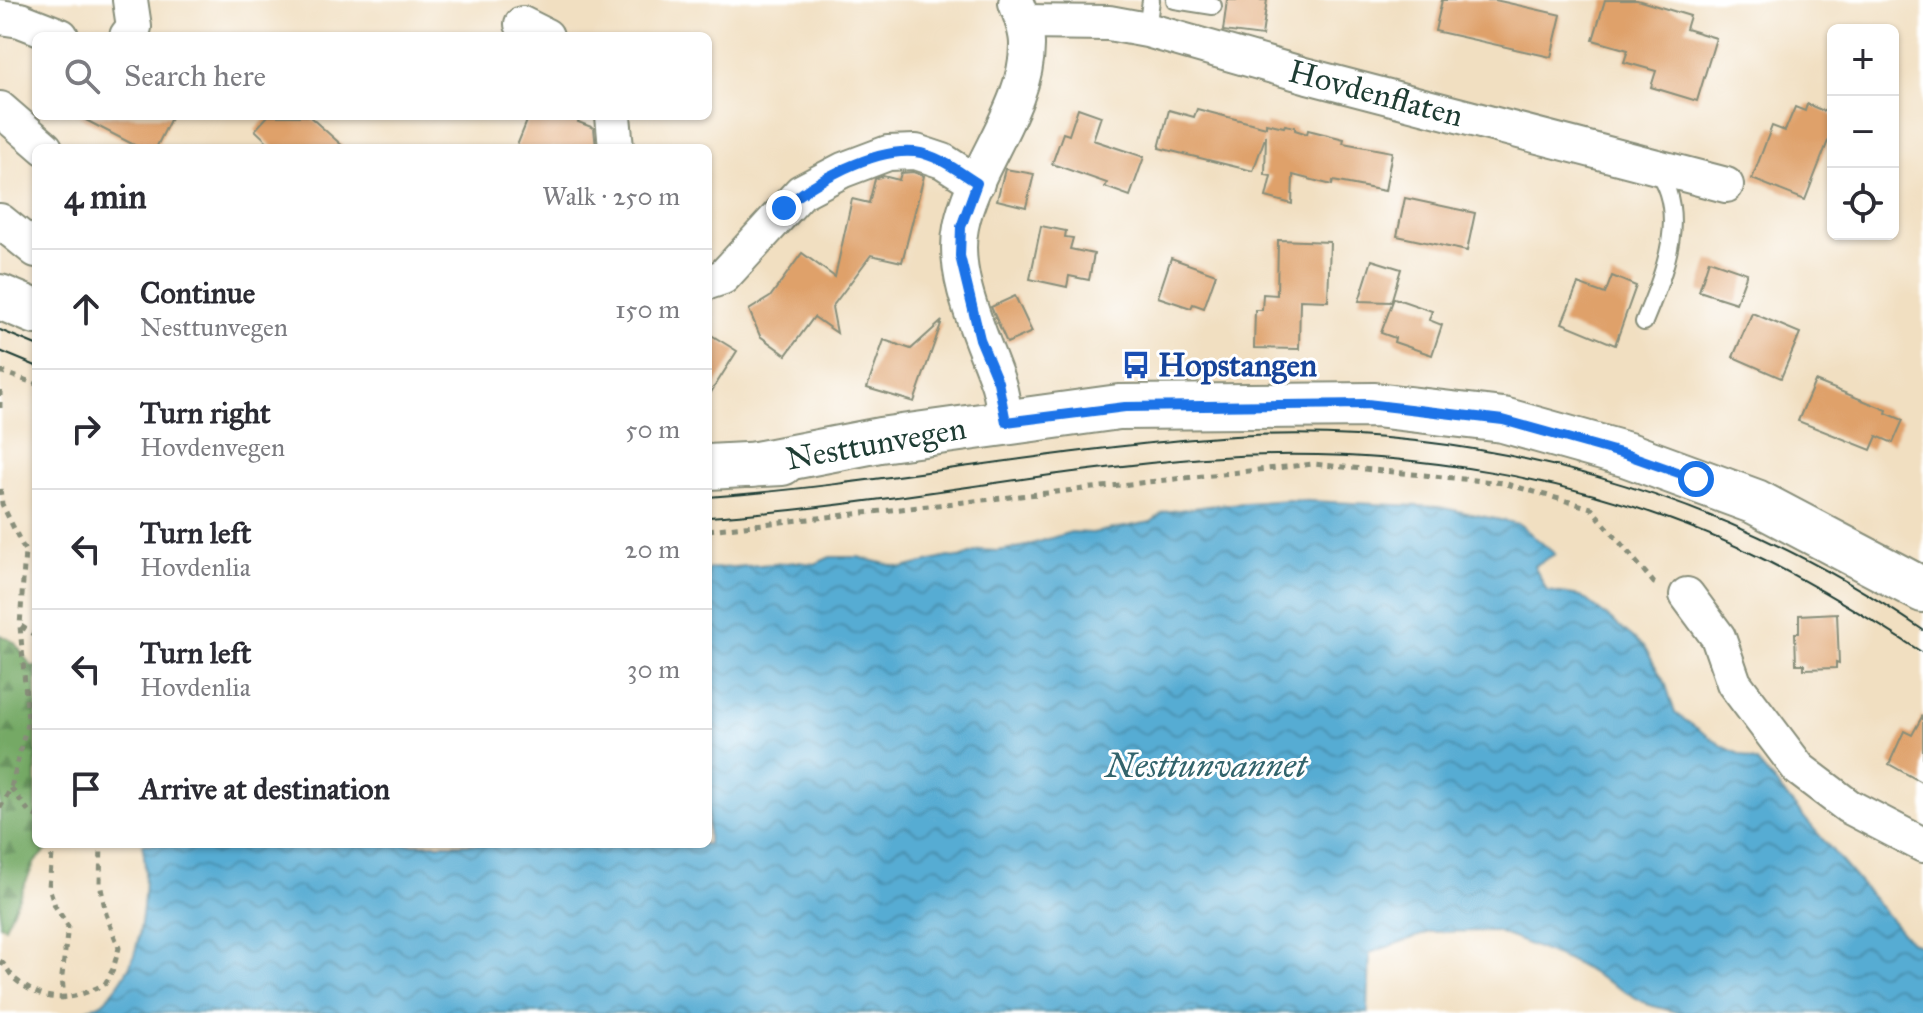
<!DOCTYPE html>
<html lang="en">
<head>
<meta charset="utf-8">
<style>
	body { margin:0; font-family:"IM FELL Great Primer",serif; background:#f7f7f7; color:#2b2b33 }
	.controls { position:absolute; right:24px; top:24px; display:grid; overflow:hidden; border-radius:12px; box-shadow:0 2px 6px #0004 }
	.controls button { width:72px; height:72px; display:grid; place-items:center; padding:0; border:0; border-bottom:2px solid #e1e1e2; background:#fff; color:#2b2b33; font:40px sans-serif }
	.stop { position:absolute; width:24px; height:24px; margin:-18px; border:6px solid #1a73e8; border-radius:50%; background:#fff }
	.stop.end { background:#1a73e8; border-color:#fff; box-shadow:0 2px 8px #0008 }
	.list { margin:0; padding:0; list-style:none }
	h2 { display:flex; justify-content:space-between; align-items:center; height:104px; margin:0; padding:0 32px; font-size:34px }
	h2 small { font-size:26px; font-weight:400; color:#7c7c81 }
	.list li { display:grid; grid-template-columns:52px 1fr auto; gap:24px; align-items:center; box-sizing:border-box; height:120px; padding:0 32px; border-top:2px solid #e1e1e2 }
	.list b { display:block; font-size:30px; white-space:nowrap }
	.list p { margin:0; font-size:26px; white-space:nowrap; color:#7c7c81 }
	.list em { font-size:26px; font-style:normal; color:#7c7c81 }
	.icon { flex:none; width:44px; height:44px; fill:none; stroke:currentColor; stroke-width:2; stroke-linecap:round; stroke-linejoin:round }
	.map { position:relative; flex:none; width:1923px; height:1013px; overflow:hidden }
	.search { position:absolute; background:#fff; box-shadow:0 2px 6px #0004; left:32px; top:32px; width:680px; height:88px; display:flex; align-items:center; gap:20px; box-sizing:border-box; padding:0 28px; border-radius:12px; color:#7c7c81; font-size:30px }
	.panel { position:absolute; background:#fff; box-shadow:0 2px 6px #0004; left:32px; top:144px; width:680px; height:704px; border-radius:12px }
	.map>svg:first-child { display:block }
	.forest { fill:url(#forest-firs); stroke:#4a734c; stroke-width:2 }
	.water { fill:url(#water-waves); stroke:#3b7484; stroke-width:2 }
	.building { fill:#dfa16b }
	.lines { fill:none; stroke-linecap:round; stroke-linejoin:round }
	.service-casing { stroke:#888e7a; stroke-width:20 }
	.minor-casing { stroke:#888e7a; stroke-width:38 }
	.primary-casing { stroke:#888e7a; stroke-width:48 }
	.path { stroke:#888e7a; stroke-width:5; stroke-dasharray:6 6; stroke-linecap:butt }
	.service { stroke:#fff; stroke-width:16 }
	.minor { stroke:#fff; stroke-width:34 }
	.primary { stroke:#fff; stroke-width:44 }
	.tram { stroke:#1f3d34; stroke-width:2 }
	.route { stroke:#1a73e8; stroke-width:10 }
	.labels { text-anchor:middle; stroke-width:6; stroke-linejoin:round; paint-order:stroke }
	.street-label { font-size:32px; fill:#1f3d34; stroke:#fff }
	.transit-label { font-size:32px; font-weight:bold; fill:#164399; stroke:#fff; text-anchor:start }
	.water-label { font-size:34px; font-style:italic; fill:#33646c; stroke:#fff }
</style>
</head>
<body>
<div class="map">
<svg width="1923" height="1013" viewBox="0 0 1923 1013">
	<defs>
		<pattern id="forest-firs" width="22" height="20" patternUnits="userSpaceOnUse" patternTransform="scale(2)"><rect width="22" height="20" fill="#75a965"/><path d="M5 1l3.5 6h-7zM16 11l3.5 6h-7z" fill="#5f8b54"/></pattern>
		<pattern id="water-waves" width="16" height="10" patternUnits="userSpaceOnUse" patternTransform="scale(2)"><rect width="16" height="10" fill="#57acd3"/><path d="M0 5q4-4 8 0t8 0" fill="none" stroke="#478dac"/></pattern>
	</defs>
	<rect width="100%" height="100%" fill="#fff"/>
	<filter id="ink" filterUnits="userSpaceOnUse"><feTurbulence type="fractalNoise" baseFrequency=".0125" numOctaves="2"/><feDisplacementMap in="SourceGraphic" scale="16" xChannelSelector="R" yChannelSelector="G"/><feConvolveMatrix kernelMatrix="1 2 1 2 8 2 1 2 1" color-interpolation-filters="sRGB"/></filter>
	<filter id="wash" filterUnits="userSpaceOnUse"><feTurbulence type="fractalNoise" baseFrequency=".006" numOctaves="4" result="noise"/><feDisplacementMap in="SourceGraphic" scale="32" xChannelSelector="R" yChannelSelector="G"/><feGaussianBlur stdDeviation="1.8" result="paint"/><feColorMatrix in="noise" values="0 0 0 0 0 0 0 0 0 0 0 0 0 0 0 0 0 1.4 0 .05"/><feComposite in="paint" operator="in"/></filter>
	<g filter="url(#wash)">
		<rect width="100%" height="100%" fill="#f1dfc1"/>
		<polygon class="forest" points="0,635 14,642 31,666 36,666 36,844 53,844 35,862 5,927 0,925"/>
		<path class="water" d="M1289 500 1439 507 1519 524 1555 554 1534 566 1547 591 1581 596 1644 646 1666 685 1675 713 1724 747 1757 762 1910 942 1923 946V1013H1680L1649 1005 1572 962 1495 931 1430 932 1370 953 1368 1013H84C90 1005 99 1007 105 1000 113 992 122 980 128 969 142 945 149 871 142 844H708V569L798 562 815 564 830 557H858L902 568 948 557 960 558 980 550 998 551 1022 547 1071 532 1092 533 1151 522 1164 512 1216 505Z"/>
		<g id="blocks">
			<g class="building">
				<polygon points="1227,0 1267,0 1262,36 1223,31"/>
				<polygon points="1442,0 1495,0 1561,15 1551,57 1435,31"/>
				<polygon points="1605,0 1637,0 1690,16 1686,29 1716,38 1697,101 1651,87 1656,71 1624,62 1628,50 1593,40"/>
				<polygon points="1807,104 1833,115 1833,128 1805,200 1752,179 1772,126 1785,131 1795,107 1805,111"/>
				<polygon points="1078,108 1101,116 1093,140 1144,157 1130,196 1105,187 1107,183 1052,164 1063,133 1069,135"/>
				<polygon points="1197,109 1266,127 1266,123 1284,127 1285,125 1295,127 1295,130 1307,134 1308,130 1344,139 1343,143 1392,152 1385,191 1333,181 1332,185 1293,175 1292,204 1266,197 1271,176 1265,175 1266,135 1253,171 1159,148 1169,110 1194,117"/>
				<polygon points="78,116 172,116 156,148 140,148"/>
				<polygon points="268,116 309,116 345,148 274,148 255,130"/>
				<polygon points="529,116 580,116 578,122 594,128 596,148 516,148"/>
				<polygon points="1005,169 1034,174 1026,207 997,200"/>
				<polygon points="913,172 924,176 902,262 871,255 832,307 837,333 814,317 786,355 760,336 749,310 770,297 802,253 835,277 852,199 869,203 875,179 883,176 899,180 901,173"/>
				<polygon points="1405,198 1475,213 1467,251 1397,236"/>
				<polygon points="1041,226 1066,231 1065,237 1073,238 1070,249 1094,254 1089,280 1069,276 1067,287 1030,279"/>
				<polygon points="1278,240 1330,242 1328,301 1300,300 1299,349 1254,348 1255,310 1262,310 1263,294 1277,295"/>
				<polygon points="1171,258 1216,274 1204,308 1193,304 1191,308 1158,297"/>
				<polygon points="1372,260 1401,269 1391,302 1359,301"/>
				<polygon points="1709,260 1747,273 1736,303 1699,291"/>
				<polygon points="1612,276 1636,286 1615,345 1562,323 1578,284 1605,294"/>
				<polygon points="1015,296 1032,332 1007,343 991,307"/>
				<polygon points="1394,298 1432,311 1429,320 1442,325 1432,355 1394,342 1395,338 1381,333"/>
				<polygon points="1752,313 1800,333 1781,378 1733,357"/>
				<polygon points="942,321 914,402 867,388 884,340 911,349"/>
				<polygon points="708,333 737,351 708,397"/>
				<polygon points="1815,381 1887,410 1886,413 1903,420 1893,443 1877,436 1871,450 1798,421"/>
				<polygon points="1837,613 1839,663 1836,662 1836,668 1804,669 1804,664 1796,664 1795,633 1799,633 1799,615"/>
				<polygon points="1923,715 1923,783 1889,764 1904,731 1912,735"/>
			</g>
		</g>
	</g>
	<g filter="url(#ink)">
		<use href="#blocks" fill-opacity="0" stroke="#888e7a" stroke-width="2"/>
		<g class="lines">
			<defs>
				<g id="service">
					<polyline points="1175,0 1213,6"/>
					<polyline points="1147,30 1151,0"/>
					<path d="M1644 322C1663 275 1690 214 1655 168"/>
				</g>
				<g id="minor">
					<polyline points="0,17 20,20 61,36"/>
					<polyline points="1023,22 1109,23 1147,30 1308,76 1726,185"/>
					<polyline points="522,24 546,36"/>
					<polyline points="127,36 134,27 130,0"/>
					<polyline points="0,109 45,148"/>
					<polyline points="613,116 616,148"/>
					<polyline points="0,221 36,250"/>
					<polyline points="708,282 723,277 801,192 843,170 888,153 916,152 943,161 977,183"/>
					<path d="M1006 422C1003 408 1002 393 997 380 981 335 951 276 961 227 972 168 1028 107 1027 44 1027 30 1021 16 1016 3"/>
					<polyline points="1687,595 1718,637 1734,683 1799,769 1848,806 1923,845"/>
				</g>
				<g id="primary">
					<polyline points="0,297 36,312"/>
					<polyline points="751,465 880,440 1119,407 1375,405 1503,420 1628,455 1756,502 1923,590"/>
					<polyline points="708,467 782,463"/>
				</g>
			</defs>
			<use href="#service" class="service-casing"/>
			<use href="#minor" class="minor-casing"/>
			<use href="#primary" class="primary-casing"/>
			<g class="path">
				<polyline points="0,371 36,384"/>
				<polyline points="0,390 0,413"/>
				<polyline points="0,489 2,504 25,551 20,626 28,720 11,788 0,808"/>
				<polyline points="708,530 1313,464 1503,483 1591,508 1654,583 1659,585"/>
				<polyline points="21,626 36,636"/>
				<polyline points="11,788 30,813 36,816"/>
				<polyline points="53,844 49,887 55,906 68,926 62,976 64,1000"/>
				<path d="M0 961C7 966 9 974 16 980 48 1005 71 1001 105 984L113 969 119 948 106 914 100 883 101 844"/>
			</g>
			<use href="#service" class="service"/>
			<use href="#minor" class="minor"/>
			<use href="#primary" class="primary"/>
			<g class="tram">
				<polyline points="0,330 36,345"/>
				<polyline points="0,351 36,366"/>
				<path d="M708 497C885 484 1059 447 1235 436 1477 422 1724 493 1923 630"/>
				<path d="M708 517C874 507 1038 471 1204 458 1394 444 1593 475 1765 560 1820 588 1871 619 1923 653"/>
			</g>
		</g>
	</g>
	<g class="lines" filter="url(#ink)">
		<path class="route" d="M784 208C813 181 874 148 915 152 938 155 958 171 977 183L961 227 960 256 980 339 998 382 1006 422 1125 407 1367 404 1503 420 1628 455 1696 479"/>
	</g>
	<defs>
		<symbol id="bus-bare" viewBox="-9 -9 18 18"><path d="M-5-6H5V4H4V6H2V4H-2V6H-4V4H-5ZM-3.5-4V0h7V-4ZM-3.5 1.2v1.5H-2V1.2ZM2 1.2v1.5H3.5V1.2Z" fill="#1a4fb4" stroke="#fff" stroke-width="2.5" paint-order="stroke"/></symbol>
	</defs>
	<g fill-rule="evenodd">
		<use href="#bus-bare" x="1116" y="345" width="40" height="40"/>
	</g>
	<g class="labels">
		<g class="street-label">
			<text transform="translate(1376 93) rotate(15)" y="11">Hovdenflaten</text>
			<text transform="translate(876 443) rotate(-10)" y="11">Nesttunvegen</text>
		</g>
		<g class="transit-label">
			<text x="1158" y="376">Hopstangen</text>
		</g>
		<g class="water-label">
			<text x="1206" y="777">Nesttunvannet</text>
		</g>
	</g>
</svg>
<div class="controls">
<button>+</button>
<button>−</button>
<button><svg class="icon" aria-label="locate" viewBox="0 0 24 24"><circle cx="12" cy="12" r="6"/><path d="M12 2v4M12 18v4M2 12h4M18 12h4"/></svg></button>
</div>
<div class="stop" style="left:1696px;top:479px"></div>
<div class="stop end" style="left:784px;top:208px"></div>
<div class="search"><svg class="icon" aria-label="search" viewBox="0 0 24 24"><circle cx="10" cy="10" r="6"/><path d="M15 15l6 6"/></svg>Search here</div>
<section class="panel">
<h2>4 min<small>Walk · 250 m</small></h2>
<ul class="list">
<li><svg class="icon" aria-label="ahead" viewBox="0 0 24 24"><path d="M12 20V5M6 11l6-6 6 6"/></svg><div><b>Continue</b><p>Nesttunvegen</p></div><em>150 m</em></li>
<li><svg class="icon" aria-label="right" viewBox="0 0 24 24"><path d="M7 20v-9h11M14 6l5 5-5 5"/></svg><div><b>Turn right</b><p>Hovdenvegen</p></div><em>50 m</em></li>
<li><svg class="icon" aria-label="left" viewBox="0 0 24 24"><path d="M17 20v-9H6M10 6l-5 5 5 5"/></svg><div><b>Turn left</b><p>Hovdenlia</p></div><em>20 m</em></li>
<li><svg class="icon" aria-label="left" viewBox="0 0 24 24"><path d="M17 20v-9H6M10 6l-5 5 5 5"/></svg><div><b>Turn left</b><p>Hovdenlia</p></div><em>30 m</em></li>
<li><svg class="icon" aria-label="arrive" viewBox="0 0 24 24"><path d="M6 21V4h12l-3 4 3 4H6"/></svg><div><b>Arrive at destination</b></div></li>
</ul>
</section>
</div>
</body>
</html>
